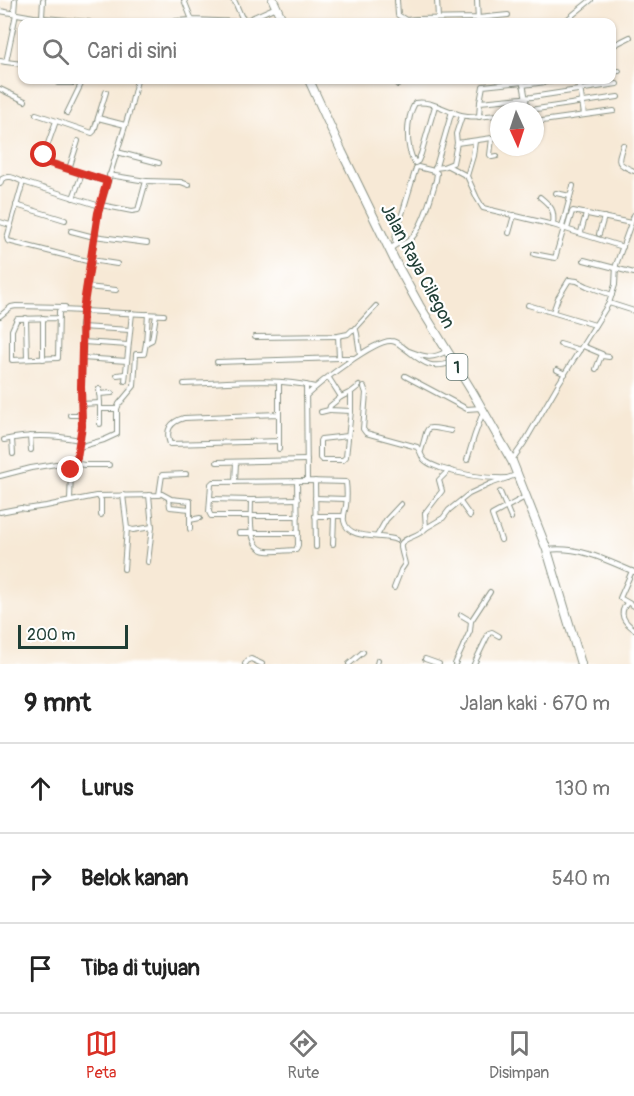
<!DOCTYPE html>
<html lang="id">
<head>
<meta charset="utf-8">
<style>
	body { margin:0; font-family:Pangolin,sans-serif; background:#f2f2f2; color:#222 }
	.compass { position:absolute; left:490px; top:102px; width:54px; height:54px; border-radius:50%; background:#fff; box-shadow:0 2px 4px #0004; rotate:177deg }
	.scale { position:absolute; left:18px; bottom:15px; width:110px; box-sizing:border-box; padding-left:6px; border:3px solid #1f3d34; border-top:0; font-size:16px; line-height:21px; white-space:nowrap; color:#1f3d34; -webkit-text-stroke:4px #fff; paint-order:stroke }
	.stop { position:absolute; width:18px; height:18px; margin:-14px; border:4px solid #d93025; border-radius:50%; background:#fff }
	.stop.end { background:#d93025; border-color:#fff; box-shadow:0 2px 6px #0008 }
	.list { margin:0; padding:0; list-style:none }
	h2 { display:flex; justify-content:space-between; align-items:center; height:78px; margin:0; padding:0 24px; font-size:26px }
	h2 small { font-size:20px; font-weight:400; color:#767676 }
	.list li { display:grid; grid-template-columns:39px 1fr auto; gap:18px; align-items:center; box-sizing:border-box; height:90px; padding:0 24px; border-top:2px solid #e0e0e0 }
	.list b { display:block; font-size:22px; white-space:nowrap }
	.list em { font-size:20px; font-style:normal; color:#767676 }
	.icon { flex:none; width:33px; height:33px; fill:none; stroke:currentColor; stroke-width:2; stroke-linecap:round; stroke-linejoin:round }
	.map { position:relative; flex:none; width:634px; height:664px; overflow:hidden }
	.search { position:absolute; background:#fff; box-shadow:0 2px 4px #0004; left:18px; right:18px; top:18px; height:66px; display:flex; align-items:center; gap:15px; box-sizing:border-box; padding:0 21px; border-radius:12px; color:#767676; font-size:22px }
	.sheet { height:348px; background:#fff }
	nav { display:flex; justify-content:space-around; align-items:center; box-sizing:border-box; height:84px; border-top:2px solid #e0e0e0; background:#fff; font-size:16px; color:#767676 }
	nav a { display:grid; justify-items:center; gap:3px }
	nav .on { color:#d93025 }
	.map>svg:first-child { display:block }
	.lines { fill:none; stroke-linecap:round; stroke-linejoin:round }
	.street-casing { stroke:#8b9385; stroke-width:6 }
	.highway-casing { stroke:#8b9385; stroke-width:10 }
	.street { stroke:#fff; stroke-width:4 }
	.highway { stroke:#fff; stroke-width:8 }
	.route { stroke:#d93025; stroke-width:8 }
	.labels { text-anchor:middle; stroke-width:4.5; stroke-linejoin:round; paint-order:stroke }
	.shield { fill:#fff; stroke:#627771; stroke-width:1.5 }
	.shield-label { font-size:16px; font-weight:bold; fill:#1f3d34 }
	.street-label { font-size:18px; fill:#1f3d34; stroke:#fff }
</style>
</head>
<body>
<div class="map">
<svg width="634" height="664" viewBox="0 0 634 664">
	<rect width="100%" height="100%" fill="#fff"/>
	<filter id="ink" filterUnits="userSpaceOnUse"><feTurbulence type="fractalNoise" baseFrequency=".0167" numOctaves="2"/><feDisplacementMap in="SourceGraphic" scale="12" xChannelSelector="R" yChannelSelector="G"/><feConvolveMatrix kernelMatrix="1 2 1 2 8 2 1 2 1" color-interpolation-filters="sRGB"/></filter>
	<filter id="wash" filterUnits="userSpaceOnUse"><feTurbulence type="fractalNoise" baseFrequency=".008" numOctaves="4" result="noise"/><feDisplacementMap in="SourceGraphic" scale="24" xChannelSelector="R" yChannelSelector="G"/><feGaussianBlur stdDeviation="1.35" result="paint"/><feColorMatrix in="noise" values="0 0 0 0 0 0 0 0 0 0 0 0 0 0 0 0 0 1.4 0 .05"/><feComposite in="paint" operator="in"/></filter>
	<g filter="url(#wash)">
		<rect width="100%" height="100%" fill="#f7e9d6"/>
	</g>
	<g filter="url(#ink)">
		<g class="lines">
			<defs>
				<g id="street">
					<polyline points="184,0 192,20 241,22 241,20 243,18 247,20 276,7"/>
					<polyline points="233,0 235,2 242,18"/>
					<polyline points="397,0 398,15 406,20 416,19 478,18 508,15"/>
					<polyline points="437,0 438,18"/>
					<polyline points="477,0 478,22"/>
					<polyline points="0,11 34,17 89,22"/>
					<polyline points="14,13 15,0"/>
					<polyline points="42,17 43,0"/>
					<polyline points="176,21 192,20"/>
					<polyline points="564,22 591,0"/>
					<polyline points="612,46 630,37"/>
					<polyline points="0,61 6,62 16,14"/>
					<polyline points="6,62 22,64"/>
					<polyline points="612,72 619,71"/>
					<polyline points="579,80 584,115"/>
					<polyline points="58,83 81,83"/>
					<polyline points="523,83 528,111"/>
					<polyline points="398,85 399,80"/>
					<polyline points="523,85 561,80"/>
					<polyline points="0,89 25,101"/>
					<polyline points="480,102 483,86 523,82"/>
					<path d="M435 106 421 154 418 161 415 163C405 147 406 119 415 103 431 100 446 111 461 115 473 118 486 116 499 115"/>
					<polyline points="523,111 618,97"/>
					<polyline points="67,113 83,80"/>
					<polyline points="36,114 92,133 94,131 98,118 125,125"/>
					<polyline points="479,117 480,102 532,97 617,84"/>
					<polyline points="98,118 106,92"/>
					<polyline points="56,121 44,155 45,161 82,174 107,181"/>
					<polyline points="535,122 614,111"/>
					<polyline points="492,138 490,155 492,157 497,156"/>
					<polyline points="475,141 473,156 467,176 477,198 483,208 553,225 623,247"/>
					<polyline points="457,143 456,134 462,116"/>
					<path d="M623 145C617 163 616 163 634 171"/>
					<polyline points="117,152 159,163"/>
					<polyline points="448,166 467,176"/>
					<polyline points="435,168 443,167 453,163 457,143 499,137"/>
					<polyline points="69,169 78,141"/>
					<polyline points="435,170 452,111"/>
					<polyline points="146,181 181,182 189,185"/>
					<path d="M0 184 2 179C9 174 16 179 23 182"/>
					<polyline points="556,193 570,196"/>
					<path d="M540 197C551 206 555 210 553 225"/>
					<polyline points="73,198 82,174"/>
					<polyline points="16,205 65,220"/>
					<polyline points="101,205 132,211 138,210 146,181 109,175"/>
					<polyline points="0,222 10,225"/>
					<polyline points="562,227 573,186"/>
					<polyline points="567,229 572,212 573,211 631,223"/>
					<polyline points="71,231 94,237"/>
					<polyline points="581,232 586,214"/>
					<polyline points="509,233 514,215"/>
					<polyline points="599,234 604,217"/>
					<polyline points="94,236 147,243"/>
					<path d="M390 249 397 244C419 248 431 196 436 180L437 173 434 171 418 167 416 168 396 234 395 240 397 244"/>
					<polyline points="534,254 555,258 564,228"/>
					<polyline points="91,260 117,264"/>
					<polyline points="584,260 634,273"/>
					<polyline points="91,262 8,241 7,238 23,182 100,206"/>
					<polyline points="87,287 116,290"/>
					<polyline points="609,303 634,311"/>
					<polyline points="528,305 595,325"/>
					<polyline points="553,312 558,298 569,280 577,281 587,286 612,295"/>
					<polyline points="0,316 11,307 16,306 65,307"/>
					<polyline points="26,318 27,359"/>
					<polyline points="43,318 43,359"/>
					<polyline points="58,318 17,319 12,330 12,360 58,358 59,311 62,310 164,315"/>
					<polyline points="81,327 130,330"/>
					<polyline points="354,330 376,306"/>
					<polyline points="255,337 338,336 348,334 352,330 356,330 357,334 360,354"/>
					<polyline points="83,342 128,345"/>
					<polyline points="146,343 148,314"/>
					<polyline points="560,344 580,350"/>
					<polyline points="583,346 602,354 596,369"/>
					<path d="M409 351C425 357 431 360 447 351"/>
					<polyline points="602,356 609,357"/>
					<polyline points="82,358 127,361"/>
					<polyline points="339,358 353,358"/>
					<polyline points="217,362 339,358 338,336"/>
					<polyline points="557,370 565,374"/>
					<polyline points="117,375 125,374"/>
					<polyline points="405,376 467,409 481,408"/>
					<polyline points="329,378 341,397 349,393 351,394 351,411 346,457 343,460 322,460 320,458 320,441 321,439 348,436"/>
					<polyline points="125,381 132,313"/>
					<path d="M184 384C225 383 275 377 315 387"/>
					<path d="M306 385 307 481 346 482C347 490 347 498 346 506 345 511 343 516 344 521 348 541 383 534 396 540"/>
					<path d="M364 387 366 393 363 429 366 433 417 447C422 452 420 458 427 462 431 465 436 466 440 468 463 475 484 479 508 478"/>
					<polyline points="99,389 100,403"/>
					<polyline points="350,393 359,386"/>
					<polyline points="99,394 112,393"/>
					<path d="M306 396C319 383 374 340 391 341 396 341 400 345 403 347 422 361 428 371 453 362"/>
					<polyline points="341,397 330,406 329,410 351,411"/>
					<polyline points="81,404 100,403 100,424"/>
					<polyline points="100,409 117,409"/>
					<polyline points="321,412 329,410"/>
					<path d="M278 414 184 418C170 422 165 430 170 444L279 441V382"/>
					<polyline points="70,415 82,415"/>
					<polyline points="30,436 31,450"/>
					<polyline points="12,439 13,454"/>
					<path d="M4 440C30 434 54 435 80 440"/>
					<polyline points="279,441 279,449"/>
					<polyline points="79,447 104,440 117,434 117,409 119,404 134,386 136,354 144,354 146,343 152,340 156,315"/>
					<path d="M421 451C430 423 422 426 451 431"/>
					<polyline points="467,460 474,437 483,412"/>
					<polyline points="512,460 524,443 559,383 609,303 615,285 616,265 634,215"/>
					<polyline points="217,462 307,460"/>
					<polyline points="0,476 31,468 56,464 74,463 84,465 109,465"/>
					<polyline points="315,481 316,547"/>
					<polyline points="235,482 236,462"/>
					<polyline points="500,492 511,518"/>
					<polyline points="160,493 171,499 190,501 190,529"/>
					<polyline points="123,495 127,528 133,530 152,527"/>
					<polyline points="99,497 101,500 101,515"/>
					<polyline points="315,498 346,499"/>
					<polyline points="169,499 170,507 190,509"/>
					<polyline points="210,499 251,500 298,499"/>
					<path d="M251 500C251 514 247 549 267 551 276 552 287 550 296 550L298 545 297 481"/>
					<polyline points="70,501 71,470 77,457 82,429 81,387 83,342 81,327 94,236 98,213 130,110 137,80"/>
					<polyline points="460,502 470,516"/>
					<polyline points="0,512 21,508 26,509 46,506 96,496 159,495 162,475 186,474"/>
					<polyline points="298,516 211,516 209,512 211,484 213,482 307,481"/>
					<polyline points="315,516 344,516"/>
					<polyline points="190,520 200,518"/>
					<polyline points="426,528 443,518 449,510 469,494 490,484 516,475"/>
					<polyline points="239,533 298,533"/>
					<polyline points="377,536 386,520 401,504"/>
					<polyline points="501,540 492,515 525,497"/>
					<polyline points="333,544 334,517"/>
					<path d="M548 550C579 546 606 560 634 572"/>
					<polyline points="148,562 152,527 149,495"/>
					<polyline points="124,569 127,528"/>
					<polyline points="632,571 620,598 634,606"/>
					<path d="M394 588 401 570 405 564C404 558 400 549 401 544 403 538 420 536 426 528L425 513 442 491 439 480 449 470"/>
					<path d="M627 603C618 614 624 622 634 629"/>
					<polyline points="461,615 471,621"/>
					<polyline points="425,659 439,664"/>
					<polyline points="245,664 248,660 251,659 262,664"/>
					<polyline points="349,664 363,652"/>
					<polyline points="377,664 378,660"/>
					<polyline points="455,664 470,631 471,621 490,592"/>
					<polyline points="474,664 489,633 492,632 499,636"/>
				</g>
				<g id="highway">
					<polyline points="273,0 283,22"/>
					<polyline points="309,80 342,152 397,265 419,305 473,393 512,461 547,550 581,664"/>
				</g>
			</defs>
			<use href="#street" class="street-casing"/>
			<use href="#highway" class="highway-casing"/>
			<use href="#street" class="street"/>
			<use href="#highway" class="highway"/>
		</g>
	</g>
	<g class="lines" filter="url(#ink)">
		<polyline class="route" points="44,155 44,160 46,162 107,181 98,213 83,310 81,387 82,426 77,457 71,470"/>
	</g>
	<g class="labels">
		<rect class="shield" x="446.5" y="354" width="21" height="26" rx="4.5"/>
		<g class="shield-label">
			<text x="457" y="373">1</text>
		</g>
		<g class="street-label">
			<text transform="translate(418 266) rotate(62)" y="6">Jalan Raya Cilegon</text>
		</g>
	</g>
</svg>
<svg class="compass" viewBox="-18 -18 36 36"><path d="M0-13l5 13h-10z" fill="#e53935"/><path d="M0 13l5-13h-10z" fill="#767676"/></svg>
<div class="scale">200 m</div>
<div class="stop" style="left:44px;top:155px"></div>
<div class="stop end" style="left:71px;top:470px"></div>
<div class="search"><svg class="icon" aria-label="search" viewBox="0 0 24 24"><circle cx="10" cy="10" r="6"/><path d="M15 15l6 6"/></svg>Cari di sini</div>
</div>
<section class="sheet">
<h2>9 mnt<small>Jalan kaki · 670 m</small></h2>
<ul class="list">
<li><svg class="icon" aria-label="ahead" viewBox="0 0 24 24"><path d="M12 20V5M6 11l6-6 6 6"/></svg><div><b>Lurus</b></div><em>130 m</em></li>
<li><svg class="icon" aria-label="right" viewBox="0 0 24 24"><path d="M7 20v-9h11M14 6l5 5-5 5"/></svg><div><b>Belok kanan</b></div><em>540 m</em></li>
<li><svg class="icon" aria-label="arrive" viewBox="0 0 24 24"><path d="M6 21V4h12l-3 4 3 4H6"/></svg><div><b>Tiba di tujuan</b></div></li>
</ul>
</section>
<nav>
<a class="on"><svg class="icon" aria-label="map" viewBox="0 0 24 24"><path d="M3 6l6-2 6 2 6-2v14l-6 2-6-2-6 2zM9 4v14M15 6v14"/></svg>Peta</a>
<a><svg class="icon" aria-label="directions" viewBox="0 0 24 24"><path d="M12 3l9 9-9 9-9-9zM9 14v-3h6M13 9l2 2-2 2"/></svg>Rute</a>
<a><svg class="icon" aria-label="saved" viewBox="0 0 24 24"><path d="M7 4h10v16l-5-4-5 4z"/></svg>Disimpan</a>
</nav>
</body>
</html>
